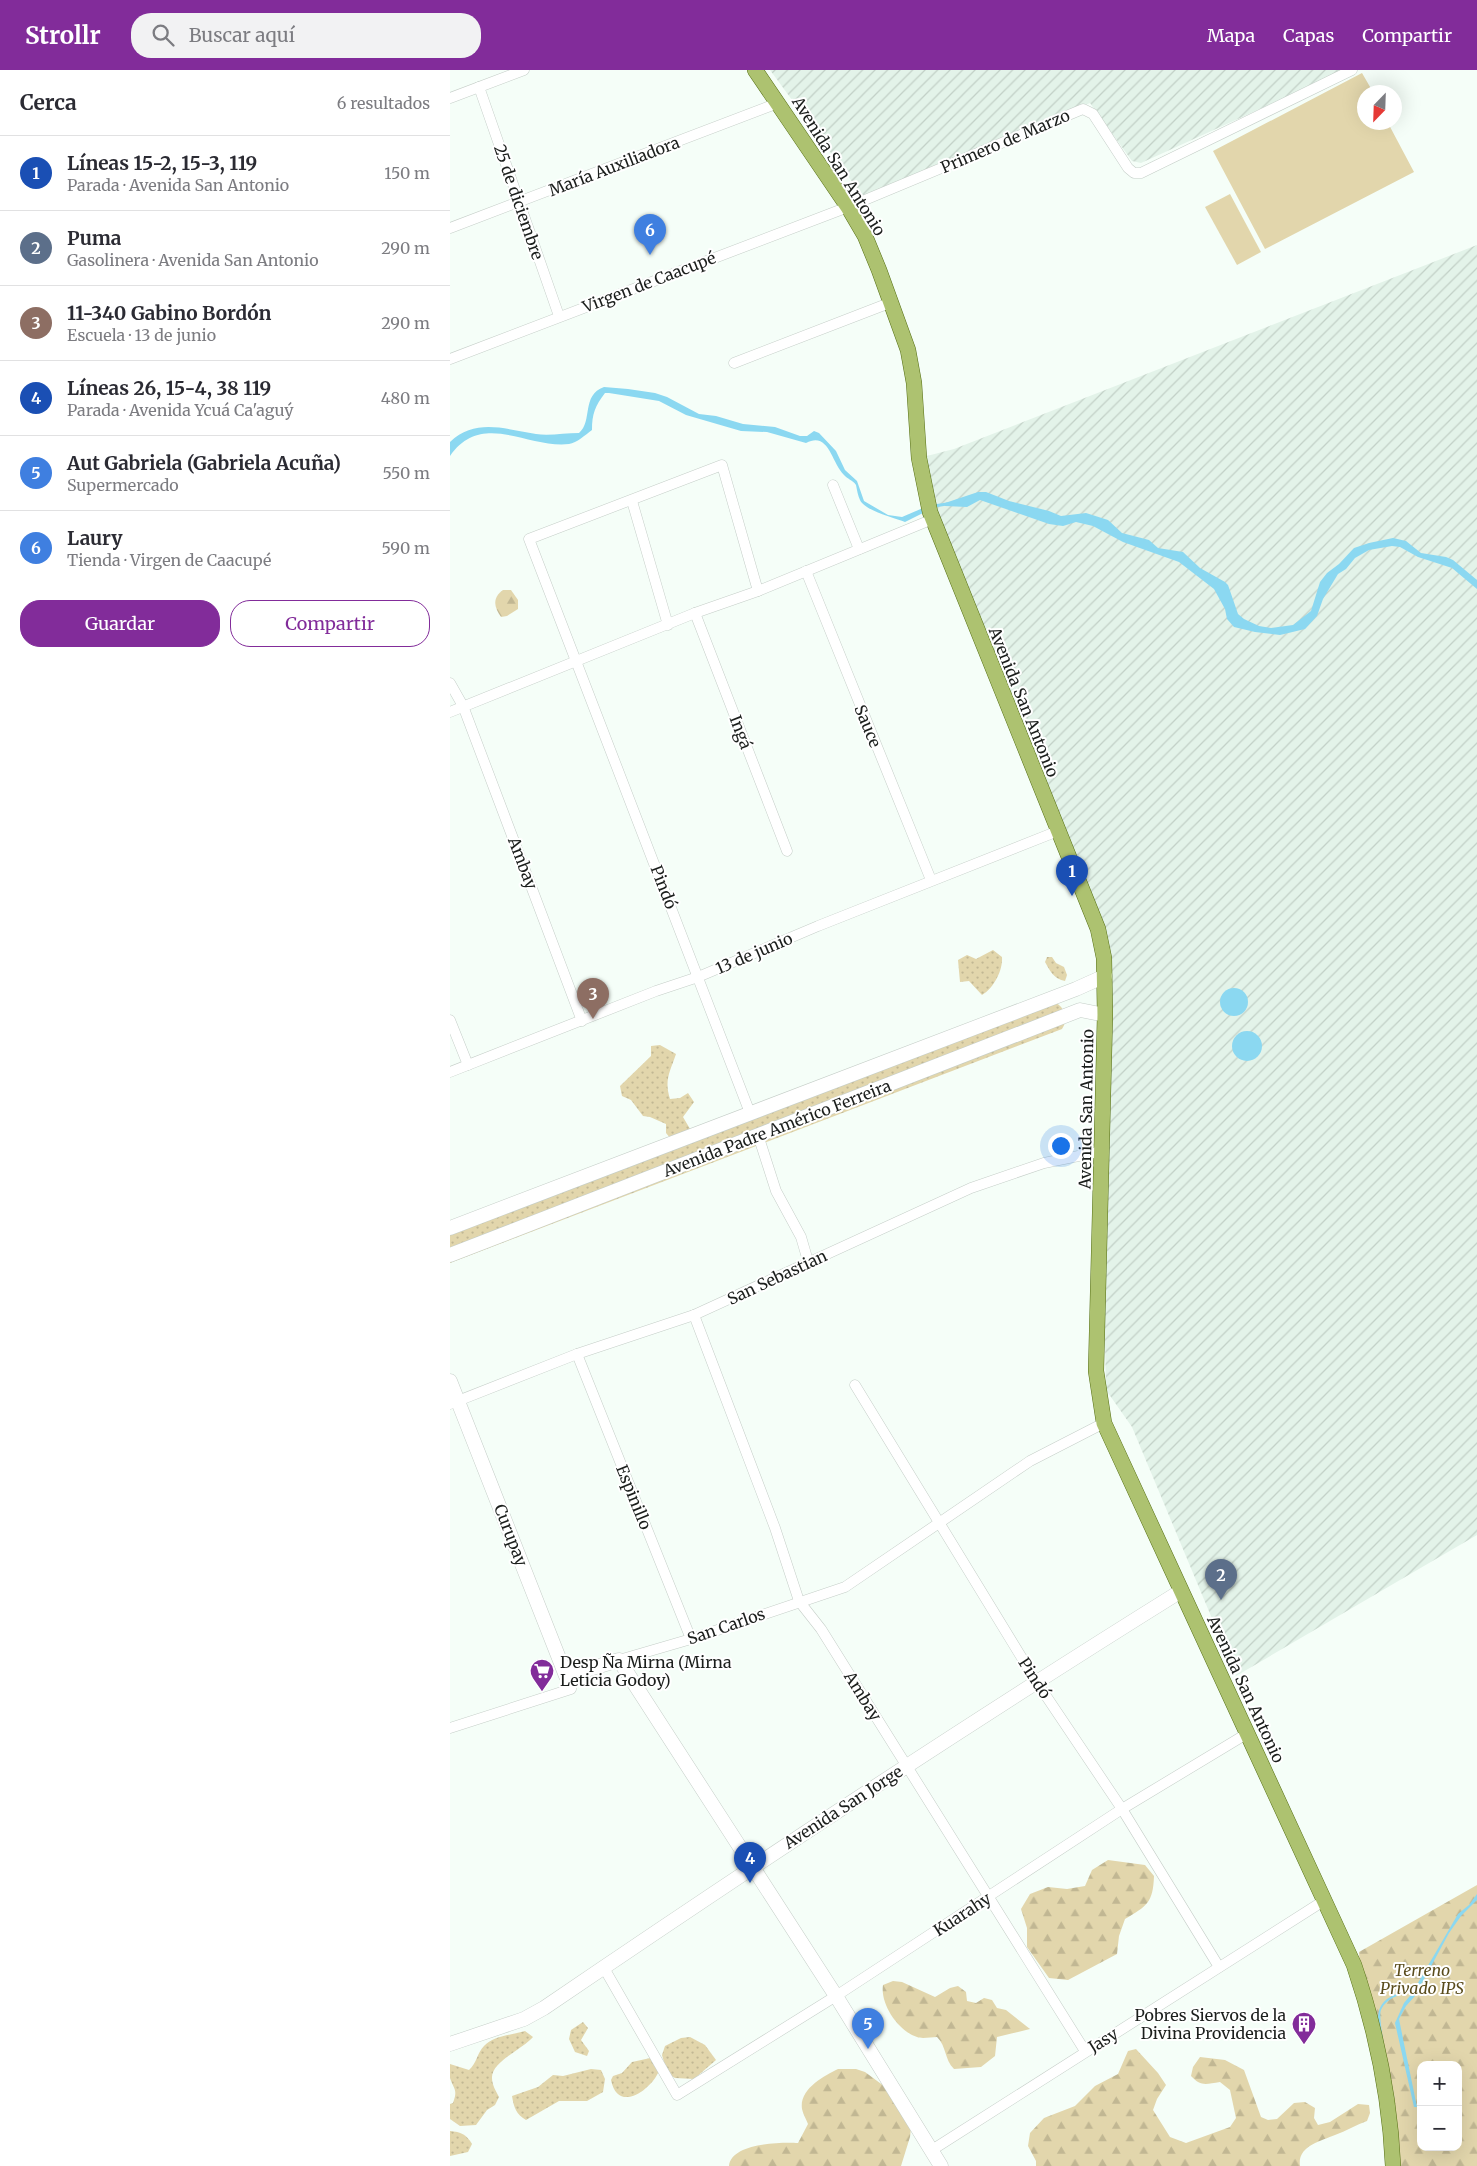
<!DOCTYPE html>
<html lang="es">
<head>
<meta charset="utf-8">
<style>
	body { margin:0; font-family:Merriweather,serif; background:#f2f2f3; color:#2b2b33 }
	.controls { position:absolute; right:15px; bottom:15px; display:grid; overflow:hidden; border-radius:10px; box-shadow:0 5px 20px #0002 }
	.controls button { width:45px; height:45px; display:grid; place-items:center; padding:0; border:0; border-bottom:1px solid #e1e1e2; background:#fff; color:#2b2b33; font:25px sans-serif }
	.compass { position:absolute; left:907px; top:15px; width:45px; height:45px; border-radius:50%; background:#fff; box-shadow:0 5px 20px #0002; rotate:203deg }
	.you { position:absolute; left:610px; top:1075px; width:18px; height:18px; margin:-12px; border:4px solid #fff; border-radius:50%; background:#1a73e8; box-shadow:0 0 0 8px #1a73e833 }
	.badge { display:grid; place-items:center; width:32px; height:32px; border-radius:50%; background:#822c9a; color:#fff; font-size:16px; font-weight:700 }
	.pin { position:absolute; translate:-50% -41px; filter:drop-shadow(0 1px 2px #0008) }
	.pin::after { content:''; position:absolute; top:26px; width:18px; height:15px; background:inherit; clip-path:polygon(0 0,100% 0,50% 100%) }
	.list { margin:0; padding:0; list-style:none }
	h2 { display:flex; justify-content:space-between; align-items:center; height:65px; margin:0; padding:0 20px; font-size:21px }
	h2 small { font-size:16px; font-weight:400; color:#7c7c81 }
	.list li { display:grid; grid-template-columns:32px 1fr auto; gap:15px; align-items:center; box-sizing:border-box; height:75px; padding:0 20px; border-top:1px solid #e1e1e2 }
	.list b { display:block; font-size:19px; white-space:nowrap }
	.list p { margin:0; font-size:16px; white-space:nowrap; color:#7c7c81 }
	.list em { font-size:16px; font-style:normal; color:#7c7c81 }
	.actions { display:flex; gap:10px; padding:15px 20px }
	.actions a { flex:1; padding:11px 0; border:1px solid #822c9a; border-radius:20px; text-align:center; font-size:18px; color:#822c9a }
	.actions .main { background:#822c9a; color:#fff }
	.icon { flex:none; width:28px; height:28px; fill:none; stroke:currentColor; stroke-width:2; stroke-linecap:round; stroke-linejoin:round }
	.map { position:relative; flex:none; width:1027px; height:2096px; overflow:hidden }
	header { display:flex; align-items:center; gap:30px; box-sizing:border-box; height:70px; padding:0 25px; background:#822c9a; color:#fff }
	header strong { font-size:24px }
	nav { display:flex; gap:28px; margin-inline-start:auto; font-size:18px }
	.search { width:350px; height:45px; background:#f2f2f3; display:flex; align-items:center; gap:12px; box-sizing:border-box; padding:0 18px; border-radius:20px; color:#7c7c81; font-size:19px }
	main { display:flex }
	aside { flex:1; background:#fff }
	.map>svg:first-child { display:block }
	.industrial { fill:url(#industrial-furrows) }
	.green { fill:url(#green-dots) }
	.forest { fill:url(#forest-firs); fill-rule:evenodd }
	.pitch { fill:#e2d6ac }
	.water { fill:#8bd8f1 }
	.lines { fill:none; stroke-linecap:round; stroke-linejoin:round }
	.stream { stroke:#8bd8f1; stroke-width:3 }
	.street-casing { stroke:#c5cec8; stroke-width:11 }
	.secondary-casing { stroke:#c5cec8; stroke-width:15 }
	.primary-casing { stroke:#566f15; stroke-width:16 }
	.street { stroke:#fff; stroke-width:10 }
	.secondary { stroke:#fff; stroke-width:14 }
	.primary { stroke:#adc270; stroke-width:15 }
	.labels { text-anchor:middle; stroke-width:4; stroke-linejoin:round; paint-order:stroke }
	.street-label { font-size:16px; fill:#1b1e1c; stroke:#fff }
	.poi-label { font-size:16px; fill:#1b1e1c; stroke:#fff; text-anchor:start }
	.park-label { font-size:16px; font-style:italic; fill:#5a4c1c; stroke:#fff }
</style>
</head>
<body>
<header>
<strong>Strollr</strong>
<div class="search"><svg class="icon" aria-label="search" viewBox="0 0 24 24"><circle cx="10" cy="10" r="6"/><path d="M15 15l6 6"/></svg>Buscar aquí</div>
<nav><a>Mapa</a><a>Capas</a><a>Compartir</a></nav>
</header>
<main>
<aside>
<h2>Cerca<small>6 resultados</small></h2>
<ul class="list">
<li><span class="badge" style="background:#1a4fb4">1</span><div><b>Líneas 15-2, 15-3, 119</b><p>Parada · Avenida San Antonio</p></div><em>150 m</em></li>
<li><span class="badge" style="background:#5c6f8a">2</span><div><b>Puma</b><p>Gasolinera · Avenida San Antonio</p></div><em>290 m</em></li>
<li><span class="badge" style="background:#8d6e63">3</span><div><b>11-340 Gabino Bordón</b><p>Escuela · 13 de junio</p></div><em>290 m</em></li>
<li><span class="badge" style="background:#1a4fb4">4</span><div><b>Líneas 26, 15-4, 38 119</b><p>Parada · Avenida Ycuá Ca'aguý</p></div><em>480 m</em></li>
<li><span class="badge" style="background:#3f7fe0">5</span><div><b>Aut Gabriela (Gabriela Acuña)</b><p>Supermercado</p></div><em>550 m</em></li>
<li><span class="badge" style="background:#3f7fe0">6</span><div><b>Laury</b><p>Tienda · Virgen de Caacupé</p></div><em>590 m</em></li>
</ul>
<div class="actions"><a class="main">Guardar</a><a>Compartir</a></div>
</aside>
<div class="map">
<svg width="1027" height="2096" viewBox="0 0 1027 2096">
	<defs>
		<pattern id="industrial-furrows" width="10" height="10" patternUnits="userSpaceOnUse" patternTransform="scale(1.25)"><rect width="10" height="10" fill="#e3f3e9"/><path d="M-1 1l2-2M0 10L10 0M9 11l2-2" fill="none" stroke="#c2d0c7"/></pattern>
		<pattern id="green-dots" width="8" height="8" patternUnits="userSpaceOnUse" patternTransform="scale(1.25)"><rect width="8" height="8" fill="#e2d6ac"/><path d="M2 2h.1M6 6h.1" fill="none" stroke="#c1b793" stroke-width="1.8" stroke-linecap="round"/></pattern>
		<pattern id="forest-firs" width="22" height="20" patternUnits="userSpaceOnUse" patternTransform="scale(1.25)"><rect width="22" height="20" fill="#e2d6ac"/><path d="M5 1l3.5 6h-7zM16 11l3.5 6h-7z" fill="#c1b793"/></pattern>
	</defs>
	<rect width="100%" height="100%" fill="#f5fef8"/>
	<g class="industrial">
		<polygon points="320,0 896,0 691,93 682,91 640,33 414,128"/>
		<polygon points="1027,175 1027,1465 786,1606 682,1357 656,1320 652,1133 658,883 490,455 469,388 504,379"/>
	</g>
	<g class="green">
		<path d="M543 880 552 887C553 900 544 918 532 925L519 911 510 912 508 890 517 885 526 889Z"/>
		<path d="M597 887H602L606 893 614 897 617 905 615 911C604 909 600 901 595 892Z"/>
		<path d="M605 932C615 938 619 949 612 959L0 1193V1162L221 1069 216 1063V1054L200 1047 193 1046 181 1030 172 1026 170 1016 201 986V976L210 975 226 984C220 1002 214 1010 220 1029L230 1028 238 1023 244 1032 233 1047 243 1064Z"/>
		<polygon points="133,1952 138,1958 131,1970 139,1981 137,1986 125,1982 119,1969 121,1960"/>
		<path d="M75 1961 83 1967C73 1979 41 1992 42 2008 42 2015 46 2021 49 2027L45 2035 37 2040 26 2055 10 2056 0 2049V2034L3 2033C8 2019 4 2020 0 2008 0 2004 0 1998 0 1994L19 2000C27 1993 27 1983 34 1976 43 1966 62 1965 75 1961Z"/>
		<polygon points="240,1967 255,1975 266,1990 244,2009 225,2008 217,2003 212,1985 215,1976 231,1968"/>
		<path d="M205 1987 209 2001C201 2020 168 2044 161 2010L163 2006 172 2003 182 1992Z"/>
		<path d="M141 1999 151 2000 155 2009 153 2022 137 2031H109L76 2050C66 2044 64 2038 62 2026L88 2017 103 2005 113 2006Z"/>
		<path d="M0 2061C11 2062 16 2064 22 2074L18 2082 0 2086Z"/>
	</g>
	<g class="forest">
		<path d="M53 520H61L68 530V539L57 546 51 547C44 537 42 528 53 520Z"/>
		<path d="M658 1790 695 1795 704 1806C703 1833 697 1836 675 1849L669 1866 667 1884 618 1910 599 1908 577 1877V1858L571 1839 580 1824 598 1817 617 1819 635 1816 642 1800Z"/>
		<path d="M1027 1815V2096H947L910 1898 909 1882ZM971 1995H1008V2077H971Z"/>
		<path d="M443 1911 452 1912 485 1927 500 1918 508 1916 516 1922 517 1931 526 1933 534 1928 542 1930 547 1938 556 1940 580 1959 547 1967 545 1986 531 1997 504 1999C494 1989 497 1977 487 1967 481 1967 472 1969 467 1967 448 1961 430 1934 433 1915Z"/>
		<path d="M686 1979 708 2003 716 2015 707 2029 703 2040 720 2067 736 2073 780 2057 786 2048 780 2020 770 2012C756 2014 751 2017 741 2006L743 1997 750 1987 775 1990 794 2000 811 2047 818 2050 827 2049 844 2033 855 2032 865 2038 864 2048 868 2055 880 2052 908 2034 919 2035 920 2043 917 2051C906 2055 896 2061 885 2065 871 2071 847 2076 850 2096H586V2091L578 2076 580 2063 594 2048 625 2036 645 2016 668 2004 678 1981Z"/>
		<path d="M388 1999H406L415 2002 438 2019 461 2058 460 2067 451 2096H279C281 2073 331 2072 348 2073L358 2054C356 2049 353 2044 352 2039 349 2019 374 2006 388 1999Z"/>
	</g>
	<g class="pitch">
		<polygon points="912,3 923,22 914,22 914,52 938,53 964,102 815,179 763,81"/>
		<polygon points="780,124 811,182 787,195 755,137"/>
	</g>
	<g class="water">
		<path d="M154 317 178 319 205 323 217 327 249 344 266 346 293 354 325 357 350 366H357L364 361 369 363 386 381 395 400 407 411 414 431 438 445 452 447 473 438 475 442 455 452C445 448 415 441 410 430 408 426 407 420 406 415 403 410 397 409 394 405 381 392 379 361 356 373L317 362 291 361 236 345 209 331 159 323H155C145 336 142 344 142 360 135 365 127 373 119 374 79 379 32 340 0 386V372C25 348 55 359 86 364 99 366 115 363 129 363 143 351 131 325 154 317Z"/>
		<polygon points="528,422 536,422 559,431 599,441 611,446 636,443 658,450 672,463 699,470 708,478 733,482 750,498 775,512 778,515 788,544 794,549 809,556 821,558 843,555 861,541 870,512 877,503 889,494 904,478 919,473 943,468 956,471 971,483 996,487 1003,490 1027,510 1027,519 1002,498 968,487 950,477 942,476 919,480 905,488 896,499 888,504 873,529 867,546 855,559 830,565 805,562 784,557 777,549 775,539 764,519 729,492 673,472 643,456 626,452 613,456 599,454 530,430 517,437 495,436 495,433"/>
		<circle cx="784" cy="932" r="14"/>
		<circle cx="797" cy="976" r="15"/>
		<path d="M1027 1824V1830L1011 1846 999 1863 965 1926 956 1936 949 1949 967 2037H964L945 1953 954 1933 964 1921C952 1924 937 1927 931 1940 927 1949 942 2015 945 2029L928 1951C927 1927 946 1924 965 1918L1008 1844 1019 1835Z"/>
	</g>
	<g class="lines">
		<polyline class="stream" points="484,436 497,434"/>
		<defs>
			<g id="street">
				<polyline points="29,17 109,246"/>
				<polyline points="0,28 74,0"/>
				<polyline points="0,158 328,33"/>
				<polyline points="0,289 398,137 633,39 643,44 678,98 684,103 691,103 902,0"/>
				<polyline points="284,293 442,232"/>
				<polyline points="383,415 409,479"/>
				<polyline points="182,431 218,555"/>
				<polyline points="356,501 481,810"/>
				<polyline points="245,543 337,781"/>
				<polyline points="0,613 13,636 132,951"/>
				<polyline points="0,642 245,543 308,521 483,449"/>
				<polyline points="0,950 18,995"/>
				<polyline points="0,1002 206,921 248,907 368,856 608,761"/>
				<polyline points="300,1043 79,469 272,395 308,521"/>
				<polyline points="308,1065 326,1121 351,1167 358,1191"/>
				<polyline points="244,1245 325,1458 349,1531 371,1559 635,1981"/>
				<polyline points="127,1284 241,1569"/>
				<polyline points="405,1315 586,1611 672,1739 769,1897"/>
				<polyline points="0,1334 127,1284 244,1245 521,1118 594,1093 653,1081"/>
				<polyline points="169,1590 241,1569 395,1517 580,1391 654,1353"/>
				<polyline points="0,1658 121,1619 116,1606"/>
				<polyline points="154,1898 227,2025 386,1926 672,1739 798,1663"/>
				<polyline points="482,2080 875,1830"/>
			</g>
			<g id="secondary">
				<polyline points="0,1158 626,919 655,906"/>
				<polyline points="0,1185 630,940 655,945"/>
				<polyline points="0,1311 116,1606 169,1590 386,1926 491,2096"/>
				<path d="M0 1974 74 1949 94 1938C304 1795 516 1655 731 1521"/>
			</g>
			<path id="primary" d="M305 0 398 137 415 166 429 200 458 280 464 313 469 388 480 442 648 859 654 888 655 945 646 1301 654 1353 904 1895C926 1960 940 2028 943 2096"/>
		</defs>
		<use href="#street" class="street-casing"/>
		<use href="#secondary" class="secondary-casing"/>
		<use href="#primary" class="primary-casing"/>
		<use href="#street" class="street"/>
		<use href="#secondary" class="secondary"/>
		<use href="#primary" class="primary"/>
	</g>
	<defs>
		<symbol id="supermarket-pin" viewBox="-11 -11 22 30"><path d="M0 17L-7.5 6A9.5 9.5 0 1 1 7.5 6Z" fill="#822c9a" stroke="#fff"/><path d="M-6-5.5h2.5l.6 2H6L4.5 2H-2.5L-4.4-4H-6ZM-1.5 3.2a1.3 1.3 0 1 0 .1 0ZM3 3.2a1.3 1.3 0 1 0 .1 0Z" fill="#fff"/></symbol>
		<symbol id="building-pin" viewBox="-11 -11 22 30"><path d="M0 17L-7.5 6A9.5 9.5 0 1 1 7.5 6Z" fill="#822c9a" stroke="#fff"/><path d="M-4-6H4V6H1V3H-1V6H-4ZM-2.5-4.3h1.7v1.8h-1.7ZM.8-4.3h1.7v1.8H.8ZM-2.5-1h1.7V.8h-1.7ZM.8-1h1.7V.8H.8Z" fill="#fff"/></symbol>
	</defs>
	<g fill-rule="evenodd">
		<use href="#supermarket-pin" x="78" y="1587" width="28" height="38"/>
		<use href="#building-pin" x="840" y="1940" width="28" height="38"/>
	</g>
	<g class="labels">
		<g class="street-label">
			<text transform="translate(555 71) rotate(-23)" y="6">Primero de Marzo</text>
			<text transform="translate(164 96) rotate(-21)" y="6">María Auxiliadora</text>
			<text transform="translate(389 96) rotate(58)" y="6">Avenida San Antonio</text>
			<text transform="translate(69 132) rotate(71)" y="6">25 de diciembre</text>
			<text transform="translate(199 212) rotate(-21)" y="6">Virgen de Caacupé</text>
			<text transform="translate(574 632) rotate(68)" y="6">Avenida San Antonio</text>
			<text transform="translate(418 656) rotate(68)" y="6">Sauce</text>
			<text transform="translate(291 662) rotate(69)" y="6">Ingá</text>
			<text transform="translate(73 793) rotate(69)" y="6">Ambay</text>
			<text transform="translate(214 817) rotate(69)" y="6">Pindó</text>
			<text transform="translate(304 883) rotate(-23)" y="6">13 de junio</text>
			<text transform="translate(636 1039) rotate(-89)" y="6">Avenida San Antonio</text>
			<text transform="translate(327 1058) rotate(-21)" y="6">Avenida Padre Américo Ferreira</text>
			<text transform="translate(327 1207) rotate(-25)" y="6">San Sebastian</text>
			<text transform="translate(184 1427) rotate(68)" y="6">Espinillo</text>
			<text transform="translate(61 1465) rotate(69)" y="6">Curupay</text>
			<text transform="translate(276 1556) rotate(-19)" y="6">San Carlos</text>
			<text transform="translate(585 1608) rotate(57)" y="6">Pindó</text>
			<text transform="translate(796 1619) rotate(65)" y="6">Avenida San Antonio</text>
			<text transform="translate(413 1626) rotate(58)" y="6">Ambay</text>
			<text transform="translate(393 1737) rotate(-33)" y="6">Avenida San Jorge</text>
			<text transform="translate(512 1844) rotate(-33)" y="6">Kuarahy</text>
			<text transform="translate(653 1970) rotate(-32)" y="6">Jasy</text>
		</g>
		<g class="poi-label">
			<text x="110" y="1598">Desp Ña Mirna (Mirna<tspan x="110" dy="18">Leticia Godoy)</tspan></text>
			<text x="836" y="1951" text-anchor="end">Pobres Siervos de la<tspan x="836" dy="18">Divina Providencia</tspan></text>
		</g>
		<g class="park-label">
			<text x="972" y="1906">Terreno<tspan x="972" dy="18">Privado IPS</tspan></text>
		</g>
	</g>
</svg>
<div class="controls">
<button>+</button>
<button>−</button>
</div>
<svg class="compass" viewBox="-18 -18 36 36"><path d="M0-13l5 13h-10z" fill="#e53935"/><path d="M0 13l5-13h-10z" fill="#7c7c81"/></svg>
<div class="you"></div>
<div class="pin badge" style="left:622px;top:826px;background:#1a4fb4">1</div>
<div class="pin badge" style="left:771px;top:1530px;background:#5c6f8a">2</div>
<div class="pin badge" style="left:143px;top:949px;background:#8d6e63">3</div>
<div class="pin badge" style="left:300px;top:1813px;background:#1a4fb4">4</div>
<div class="pin badge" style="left:418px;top:1979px;background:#3f7fe0">5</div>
<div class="pin badge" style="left:200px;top:185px;background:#3f7fe0">6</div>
</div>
</main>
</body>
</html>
